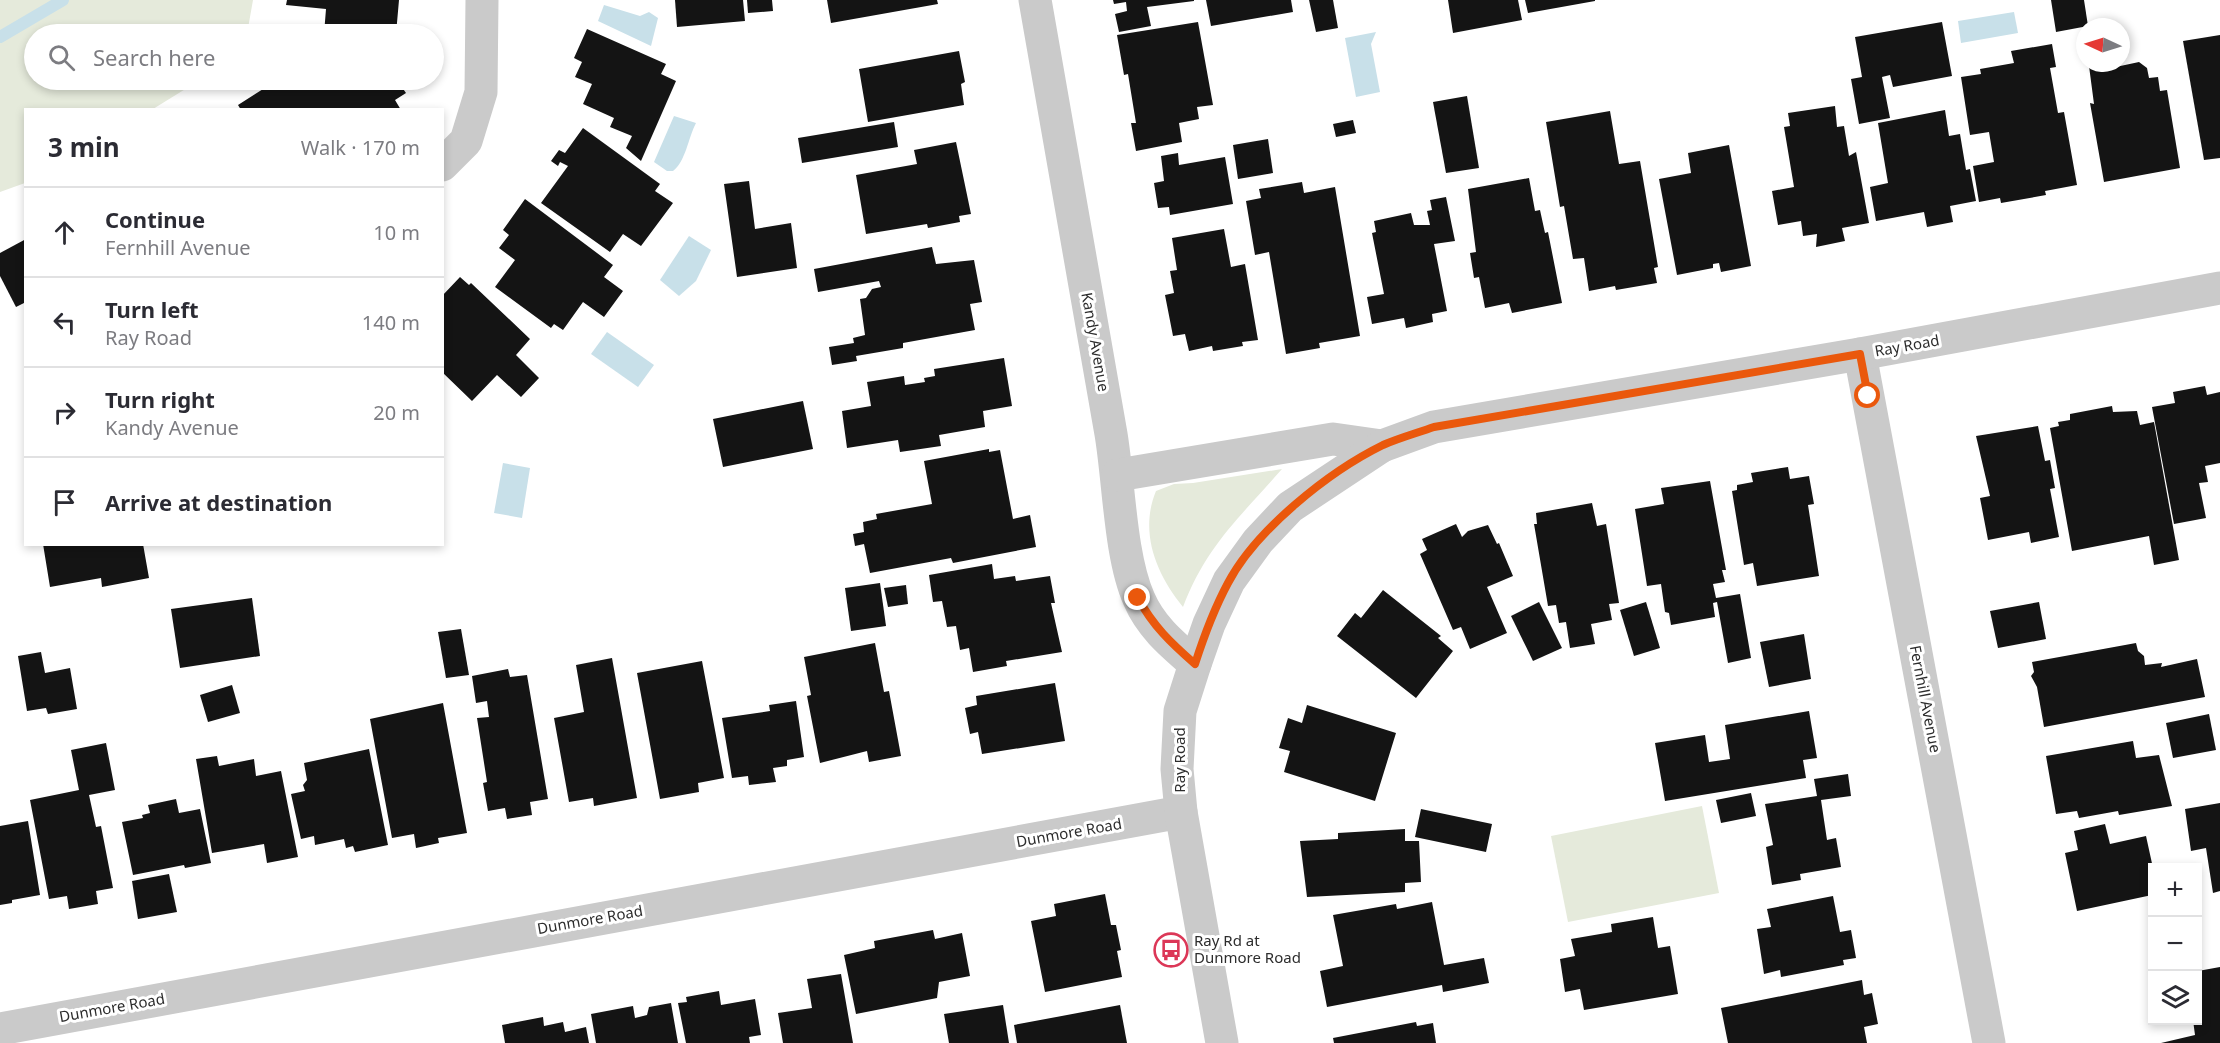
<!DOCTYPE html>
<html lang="en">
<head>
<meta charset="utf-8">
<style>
	body { margin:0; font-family:"Noto Sans",sans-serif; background:#f2f2f3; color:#2b2b33 }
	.controls { position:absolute; right:18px; bottom:18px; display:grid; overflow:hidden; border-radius:0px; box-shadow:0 3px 9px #0003 }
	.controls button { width:54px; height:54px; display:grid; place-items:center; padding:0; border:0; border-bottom:2px solid #e1e1e2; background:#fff; color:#2b2b33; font:30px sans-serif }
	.compass { position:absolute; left:2076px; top:18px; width:54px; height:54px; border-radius:50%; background:#fff; box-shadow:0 3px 9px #0003; rotate:274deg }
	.stop { position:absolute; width:18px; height:18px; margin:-14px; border:4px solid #ea580c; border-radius:50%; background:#fff }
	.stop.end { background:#ea580c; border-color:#fff; box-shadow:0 2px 6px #0008 }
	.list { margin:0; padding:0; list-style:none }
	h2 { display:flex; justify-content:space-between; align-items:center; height:78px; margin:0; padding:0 24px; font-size:26px }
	h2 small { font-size:20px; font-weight:400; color:#7c7c81 }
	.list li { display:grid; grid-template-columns:39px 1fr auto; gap:18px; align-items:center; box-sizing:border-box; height:90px; padding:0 24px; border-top:2px solid #e1e1e2 }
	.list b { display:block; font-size:22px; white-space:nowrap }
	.list p { margin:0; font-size:20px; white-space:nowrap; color:#7c7c81 }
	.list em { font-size:20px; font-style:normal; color:#7c7c81 }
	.icon { flex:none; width:33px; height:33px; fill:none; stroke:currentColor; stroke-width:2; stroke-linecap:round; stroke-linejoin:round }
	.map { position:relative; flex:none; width:2220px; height:1043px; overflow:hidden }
	.search { position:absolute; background:#fff; box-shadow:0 3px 9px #0003; left:24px; top:24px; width:420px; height:66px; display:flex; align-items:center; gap:15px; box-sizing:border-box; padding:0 21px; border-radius:33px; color:#7c7c81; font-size:22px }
	.panel { position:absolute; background:#fff; box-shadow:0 3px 9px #0003; left:24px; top:108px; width:420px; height:438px; border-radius:0px }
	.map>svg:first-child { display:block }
	.green { fill:#e5eadb }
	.water { fill:#c8e0e9 }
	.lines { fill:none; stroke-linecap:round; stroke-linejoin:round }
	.stream { stroke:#c8e0e9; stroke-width:12 }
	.building { fill:#141414 }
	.minor { stroke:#cacaca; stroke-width:33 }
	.tertiary { stroke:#cacaca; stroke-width:33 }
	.route { stroke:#ea580c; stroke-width:8 }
	.labels { text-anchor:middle; stroke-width:6; stroke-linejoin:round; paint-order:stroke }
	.street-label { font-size:15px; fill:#2d2d2d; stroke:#fff }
	.poi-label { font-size:15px; fill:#2d2d2d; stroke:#fff; text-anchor:start }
</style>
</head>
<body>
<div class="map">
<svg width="2220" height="1043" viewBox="0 0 2220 1043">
	<rect width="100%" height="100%" fill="#fff"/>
	<g class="green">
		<polygon points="0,0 253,0 247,34 34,34 34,80 200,80 153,109 26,110 25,183 0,192"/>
		<path d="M1282 469C1241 516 1206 546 1183 607 1156 574 1139 532 1156 491L1174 484 1193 483Z"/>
		<polygon points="1702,806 1719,893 1568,922 1551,836"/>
	</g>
	<g class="water">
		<polygon points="604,5 640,16 649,12 658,18 651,46 598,21"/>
		<polygon points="2014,12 2018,33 1961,43 1958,21"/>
		<polygon points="1376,32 1371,44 1380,92 1356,97 1345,38"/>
		<path d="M674 116 696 123C688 138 686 161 673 171H667L654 162Z"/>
		<polygon points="689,236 711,250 696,281 679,296 660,280"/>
		<polygon points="607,332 654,365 638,387 591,354"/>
		<polygon points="503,463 530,468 522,518 494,513"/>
	</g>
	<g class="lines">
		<polyline class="stream" points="0,37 63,0"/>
	</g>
	<g class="building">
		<polygon points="287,0 399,0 396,34 324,34 326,9 286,5"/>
		<polygon points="675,0 743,0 745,21 677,27"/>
		<polygon points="747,0 772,0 773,11 748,13"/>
		<polygon points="827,0 937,0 938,4 831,23"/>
		<polygon points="1113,0 1194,0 1194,1 1147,7 1151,26 1119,32 1115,14 1127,11 1126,2 1114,4"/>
		<polygon points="1206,0 1291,0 1293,12 1211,26"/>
		<polygon points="1309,0 1333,0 1338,28 1316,32"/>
		<polygon points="1448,0 1518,0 1522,20 1453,33"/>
		<polygon points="1525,0 1595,0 1595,1 1528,13"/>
		<polygon points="2051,0 2084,0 2088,26 2056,32"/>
		<polygon points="1198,22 1213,105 1197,107 1199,119 1179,123 1182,142 1136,151 1131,123 1136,123 1128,74 1124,75 1117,35"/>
		<polygon points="1942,22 1952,76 1893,87 1890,75 1882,77 1890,118 1859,124 1851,79 1862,77 1855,37"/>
		<polygon points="587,29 666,64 661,74 676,81 641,161 626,148 632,136 610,127 614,118 583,104 592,84 575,77 582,62 574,58"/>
		<polygon points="2220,35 2220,158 2204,160 2183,41"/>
		<polygon points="2052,44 2056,67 2050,68 2058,113 2064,112 2077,185 2045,191 2046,195 2001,203 2000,198 1979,202 1973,166 1994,162 1989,132 1970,135 1961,77 1981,74 1980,69 2014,63 2011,51"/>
		<polygon points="959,51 965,82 961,84 964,105 868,122 859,69"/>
		<polygon points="2139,62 2147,68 2149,78 2158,77 2160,91 2167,90 2180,168 2104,182 2090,103 2094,104 2089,66 2110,63 2111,68"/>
		<polygon points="285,80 297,80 299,84 306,80 347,80 349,83 355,80 397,80 406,93 395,100 401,110 241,110 238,105 271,84 274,86"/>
		<polygon points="1467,96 1479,168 1446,173 1433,102"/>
		<polygon points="1835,106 1837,127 1844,126 1849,156 1856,152 1869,223 1842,228 1845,241 1816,247 1817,234 1803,236 1801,221 1778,225 1772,191 1794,187 1784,127 1790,126 1788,113"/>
		<polygon points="1945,110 1949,136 1960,134 1966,170 1970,169 1976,201 1950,206 1953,222 1927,227 1924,212 1876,221 1870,187 1888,183 1878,123"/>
		<polygon points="1610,111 1619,164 1640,161 1658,267 1654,268 1657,283 1616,290 1615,286 1589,291 1584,258 1573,259 1564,206 1560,207 1546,122"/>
		<polygon points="1353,120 1356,133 1336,137 1333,124"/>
		<polygon points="894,122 898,147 802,163 798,138"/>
		<polygon points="583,128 660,184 655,191 673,203 641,246 623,234 610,252 541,203 568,166 560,162 558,166 551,161 559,150 565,153"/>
		<polygon points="1268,139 1273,173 1238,179 1233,145"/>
		<polygon points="956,142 971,214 959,216 960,222 928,228 927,224 866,234 856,175 917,164 914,150"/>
		<polygon points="1729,145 1751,266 1721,272 1719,263 1713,264 1713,268 1677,275 1659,179 1691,173 1688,153"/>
		<polygon points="1178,153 1179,165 1225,157 1233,204 1170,215 1169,207 1158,208 1154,183 1164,181 1161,156"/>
		<polygon points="1529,178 1535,211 1540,210 1545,233 1548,232 1562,303 1512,313 1509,303 1485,308 1479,277 1474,278 1470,253 1476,252 1468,189"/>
		<polygon points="749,181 755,229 791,223 797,268 737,277 724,184"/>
		<polygon points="1302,182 1304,193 1335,187 1360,336 1319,343 1320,348 1286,354 1269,252 1255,255 1246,201 1261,198 1259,189"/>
		<polygon points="1446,197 1455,241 1434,244 1447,311 1432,314 1433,322 1406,328 1404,318 1372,324 1367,297 1384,294 1372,233 1376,232 1374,221 1411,213 1414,225 1430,225 1427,211 1432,210 1430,200"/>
		<polygon points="525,199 613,265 604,277 623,291 604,317 583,302 563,330 554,324 551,328 495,287 515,260 499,248 509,235 503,230"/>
		<polygon points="1224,229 1231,267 1245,264 1258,340 1242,342 1243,346 1213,351 1212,346 1189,351 1185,334 1173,336 1165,295 1174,293 1170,271 1177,270 1172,238"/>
		<polygon points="26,239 26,302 16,307 0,276 0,253"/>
		<polygon points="932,247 936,264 974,260 982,302 970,304 975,330 903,343 903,348 856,356 857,361 832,365 829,347 854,343 853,338 865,335 860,299 866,298 872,289 881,287 879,281 818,292 814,269"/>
		<polygon points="460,277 469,285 471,283 530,339 516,355 539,378 521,397 497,375 472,401 442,372 442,296"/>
		<polygon points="1004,358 1012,406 983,411 985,427 939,435 941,446 900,452 898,440 847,448 842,411 871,406 867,382 904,376 905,385 925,382 924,378 935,376 934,369"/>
		<polygon points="2205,386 2207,395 2220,392 2220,463 2205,466 2208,482 2199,483 2206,518 2174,524 2152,407 2175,403 2173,392"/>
		<polygon points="803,401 813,449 723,467 713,419"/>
		<polygon points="2112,406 2113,412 2137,411 2140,425 2154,422 2179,560 2154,565 2149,536 2072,551 2050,428 2059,426 2058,422 2070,420 2070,414"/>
		<polygon points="2038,426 2045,461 2050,460 2055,488 2050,489 2059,537 2031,543 2029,532 1988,540 1980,498 1990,496 1976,436"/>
		<polygon points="989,449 989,452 1000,450 1013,519 1030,515 1036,547 953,563 951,558 870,573 864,544 855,546 853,534 864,532 863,522 877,519 876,514 932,504 924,461"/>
		<polygon points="1788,467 1790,479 1809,476 1814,504 1808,505 1819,576 1757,586 1753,563 1744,565 1732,491 1737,490 1737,485 1753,482 1751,473"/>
		<polygon points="1710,481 1726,570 1722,570 1725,582 1713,584 1716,598 1740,594 1751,658 1728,663 1717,602 1713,603 1715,617 1671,625 1669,613 1665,612 1661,584 1647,586 1635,509 1664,504 1661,488"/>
		<polygon points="1592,503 1597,526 1606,524 1619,603 1609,604 1612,620 1591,624 1595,644 1570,648 1566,622 1559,623 1556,605 1548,606 1534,524 1537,524 1536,513"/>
		<polygon points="1456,524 1462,537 1468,531 1488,525 1497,544 1499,543 1513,576 1487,587 1507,633 1470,649 1461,627 1453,630 1420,554 1427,550 1422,539"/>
		<polygon points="43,544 143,544 149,578 102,587 101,578 50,587"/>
		<polygon points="992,564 994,579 1015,576 1016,581 1050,576 1055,603 1051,603 1062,652 1006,661 1007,666 973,672 969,648 960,650 956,626 947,627 942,601 933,602 929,575"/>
		<polygon points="880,583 886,626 851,631 845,588"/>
		<polygon points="906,585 908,604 888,607 884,588"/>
		<polygon points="1383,590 1441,636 1438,638 1453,651 1416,698 1337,636 1355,613 1361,618"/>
		<polygon points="252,598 260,656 180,668 171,609"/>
		<polygon points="1539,602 1562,648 1533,661 1511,616"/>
		<polygon points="1646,602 1660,648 1634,656 1620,610"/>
		<polygon points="2039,602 2046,639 1998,648 1990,611"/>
		<polygon points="461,629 469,675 446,678 438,632"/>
		<polygon points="1804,634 1811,679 1769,687 1760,642"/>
		<polygon points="875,643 884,692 889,691 901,756 869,762 867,751 820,763 807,696 811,695 804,657"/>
		<polygon points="2136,643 2138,651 2144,656 2145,665 2162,663 2161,667 2197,659 2205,697 2044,727 2037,687 2031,676 2034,672 2032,662"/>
		<polygon points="41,652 45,673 70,668 77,709 48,714 46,708 27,711 18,656"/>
		<polygon points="612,658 637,798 594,806 593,798 569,802 554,718 584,712 576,665"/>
		<polygon points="702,661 724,778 698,783 699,792 660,799 637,673"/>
		<polygon points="508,669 510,677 527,675 548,799 530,802 532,815 507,819 505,808 488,811 483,783 487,782 477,718 489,717 487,701 476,703 472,676"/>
		<polygon points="1055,683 1065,741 982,754 978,732 970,734 965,708 977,705 976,696"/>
		<polygon points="232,685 240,713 208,722 200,695"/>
		<polygon points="796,701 804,757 787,760 787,766 773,768 776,782 749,785 748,776 732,778 722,718 770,711 769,705"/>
		<polygon points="443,703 467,833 438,838 439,843 416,848 414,834 392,838 370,719"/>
		<polygon points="1307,705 1396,733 1375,801 1284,772 1290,751 1279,748 1288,718 1302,723"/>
		<polygon points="1809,711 1817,758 1803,760 1806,778 1665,801 1655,743 1705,735 1709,762 1730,759 1725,725"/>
		<polygon points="2209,714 2216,750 2173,758 2166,723"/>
		<polygon points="2133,741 2136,758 2159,755 2172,806 2119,815 2118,811 2079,818 2077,811 2056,814 2046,756"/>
		<polygon points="106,743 115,790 89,795 96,827 101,826 113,888 96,891 98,904 69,909 67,896 49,899 30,800 79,790 71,750"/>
		<polygon points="369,749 388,845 355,852 353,846 346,848 344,839 315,845 314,836 301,839 291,794 305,791 303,785 307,780 304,763"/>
		<polygon points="217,756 219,766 254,759 256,776 281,771 298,857 267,863 264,844 212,853 196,759"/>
		<polygon points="1848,774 1851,796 1821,800 1827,840 1836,838 1841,867 1800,874 1801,880 1772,885 1766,847 1773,845 1765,804 1817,796 1814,779"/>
		<polygon points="1751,793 1756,816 1721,823 1716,800"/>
		<polygon points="176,799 179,813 200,809 211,863 185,868 184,865 133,875 122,822 143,818 142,815 150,813 148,805"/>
		<polygon points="2220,803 2220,891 2213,893 2206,848 2191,851 2185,809"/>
		<polygon points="1421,809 1492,824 1486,852 1415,837"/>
		<polygon points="28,821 40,895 12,900 12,903 0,905 0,826"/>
		<polygon points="2105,824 2110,844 2146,836 2153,868 2152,895 2077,911 2065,853 2078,850 2074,831"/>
		<polygon points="1405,829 1405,841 1419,841 1421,882 1405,883 1405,892 1307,897 1300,841 1338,839 1338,833"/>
		<polygon points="169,874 177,912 138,919 132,881"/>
		<polygon points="1105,894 1111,925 1116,925 1121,950 1117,951 1122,977 1045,992 1031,921 1056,916 1054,904"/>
		<polygon points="1833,896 1840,932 1851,930 1856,958 1843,960 1844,965 1781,977 1780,970 1764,974 1757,929 1771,927 1767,909"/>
		<polygon points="1432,902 1444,965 1484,958 1489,983 1443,992 1442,985 1327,1007 1320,971 1343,966 1333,915 1396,904 1397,909"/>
		<polygon points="1653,917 1658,948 1670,946 1678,994 1584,1010 1580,989 1565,992 1560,959 1575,956 1571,939 1612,932 1611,924"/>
		<polygon points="933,930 935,939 962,933 970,976 939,982 937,998 856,1014 844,955 875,948 874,941"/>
		<polygon points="2220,967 2220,1043 2161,1043 2195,1035 2193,1020 2198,1020 2198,971"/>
		<polygon points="841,974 853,1043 783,1043 778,1013 812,1008 807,979"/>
		<polygon points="1862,980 1864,995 1872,993 1878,1024 1864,1027 1867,1043 1728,1043 1721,1008"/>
		<polygon points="719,991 721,1005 755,999 761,1035 749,1037 750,1043 686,1043 678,1003 687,1002 686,997"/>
		<polygon points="671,1003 678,1043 596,1043 591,1014 633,1006 635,1018 647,1015 649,1007"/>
		<polygon points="1003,1005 1009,1043 949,1043 944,1014"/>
		<polygon points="1120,1005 1127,1043 1017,1043 1014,1025"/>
		<polygon points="543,1017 544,1026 563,1022 565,1032 586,1027 589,1043 505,1043 502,1025"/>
		<polygon points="1416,1022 1417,1026 1433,1023 1436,1043 1334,1043 1333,1038"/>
	</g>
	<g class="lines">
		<g class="minor">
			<path d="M1035 0C1060 145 1086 289 1111 434 1119 482 1120 557 1139 599 1151 627 1172 644 1195 664"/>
			<polyline points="442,165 466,141 481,92 482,0"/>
			<polyline points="1860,354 1989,1043"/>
			<polyline points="1118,475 1333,439 1382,446"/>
			<polyline points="0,1029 1181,812"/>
		</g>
		<polyline class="tertiary" points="1222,1043 1181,812 1177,769 1180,711 1195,664 1209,624 1229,581 1258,541 1290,507 1382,446 1434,427 1860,354 2220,288"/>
	</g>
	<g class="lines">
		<path class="route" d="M1138 598C1153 626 1171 643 1195 664 1204 636 1214 609 1228 583 1256 530 1328 472 1383 445 1399 438 1417 433 1434 427L1860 354 1868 396"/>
	</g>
	<defs>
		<symbol id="bus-ring" viewBox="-11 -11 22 22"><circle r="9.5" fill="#fff" stroke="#dc3757" stroke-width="1.5"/><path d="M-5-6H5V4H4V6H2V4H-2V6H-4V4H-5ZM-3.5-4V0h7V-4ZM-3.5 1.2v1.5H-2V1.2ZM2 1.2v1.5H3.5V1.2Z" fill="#dc3757"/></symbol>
	</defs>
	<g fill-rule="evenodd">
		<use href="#bus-ring" x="1152" y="931" width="38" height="38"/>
	</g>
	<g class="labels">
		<g class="street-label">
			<text transform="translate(1095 342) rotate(80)" y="5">Kandy Avenue</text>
			<text transform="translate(1907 346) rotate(-10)" y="5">Ray Road</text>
			<text transform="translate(1925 699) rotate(79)" y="5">Fernhill Avenue</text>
			<text transform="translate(1180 760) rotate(-90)" y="5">Ray Road</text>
			<text transform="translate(1069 833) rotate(-10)" y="5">Dunmore Road</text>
			<text transform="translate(590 920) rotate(-10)" y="5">Dunmore Road</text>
			<text transform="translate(112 1008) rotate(-10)" y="5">Dunmore Road</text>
		</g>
		<g class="poi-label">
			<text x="1194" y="946">Ray Rd at<tspan x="1194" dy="17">Dunmore Road</tspan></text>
		</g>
	</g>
</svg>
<div class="controls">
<button>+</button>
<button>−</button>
<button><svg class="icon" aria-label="layers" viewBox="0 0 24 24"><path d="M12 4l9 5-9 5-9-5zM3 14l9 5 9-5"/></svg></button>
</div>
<svg class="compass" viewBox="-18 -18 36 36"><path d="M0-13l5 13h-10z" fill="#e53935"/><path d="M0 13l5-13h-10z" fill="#7c7c81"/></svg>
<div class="stop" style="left:1868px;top:396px"></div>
<div class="stop end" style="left:1138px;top:598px"></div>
<div class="search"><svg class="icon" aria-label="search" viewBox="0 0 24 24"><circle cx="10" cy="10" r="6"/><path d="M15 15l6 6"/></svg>Search here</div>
<section class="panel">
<h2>3 min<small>Walk · 170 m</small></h2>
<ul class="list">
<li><svg class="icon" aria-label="ahead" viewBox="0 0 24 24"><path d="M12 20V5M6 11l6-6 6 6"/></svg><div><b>Continue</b><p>Fernhill Avenue</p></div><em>10 m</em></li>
<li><svg class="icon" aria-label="left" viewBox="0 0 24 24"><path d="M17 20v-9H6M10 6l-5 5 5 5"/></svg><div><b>Turn left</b><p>Ray Road</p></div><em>140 m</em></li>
<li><svg class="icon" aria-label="right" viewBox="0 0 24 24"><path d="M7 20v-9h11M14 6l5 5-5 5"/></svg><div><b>Turn right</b><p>Kandy Avenue</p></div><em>20 m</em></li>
<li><svg class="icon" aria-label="arrive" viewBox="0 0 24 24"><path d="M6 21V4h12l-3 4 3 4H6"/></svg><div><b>Arrive at destination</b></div></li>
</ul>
</section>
</div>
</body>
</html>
